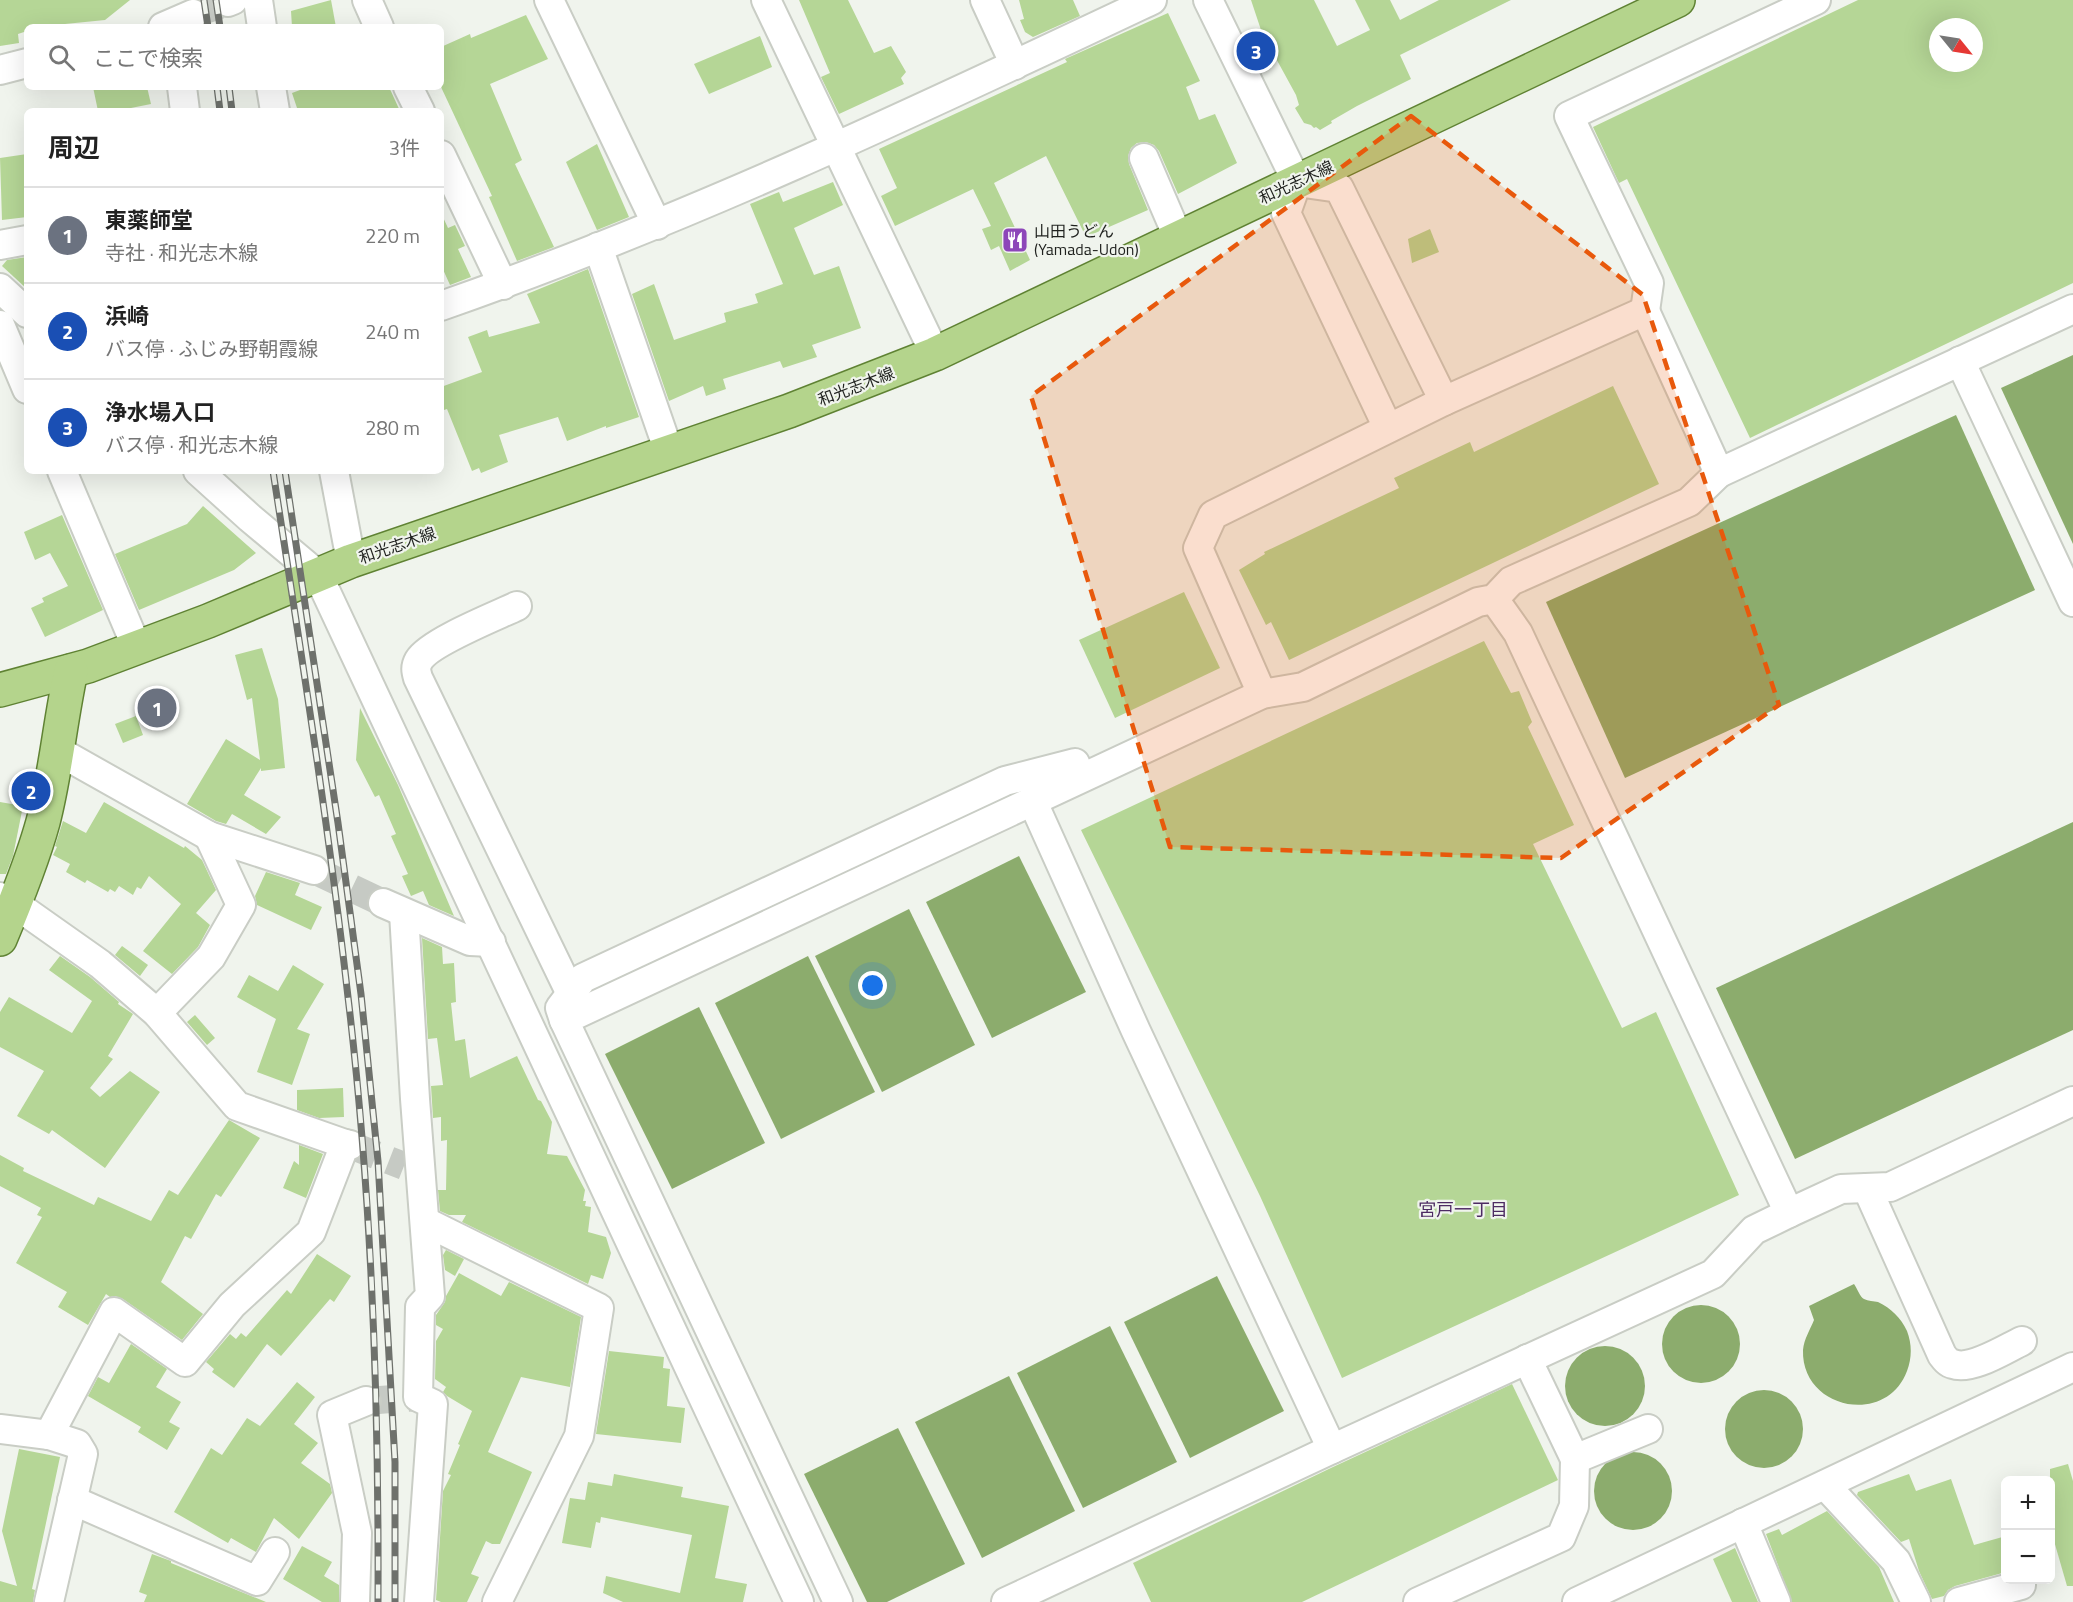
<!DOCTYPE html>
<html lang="ja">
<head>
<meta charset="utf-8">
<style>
	body { margin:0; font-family:"Titillium Web","Noto Sans JP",sans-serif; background:#f2f2f2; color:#222 }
	.controls { position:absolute; right:18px; bottom:18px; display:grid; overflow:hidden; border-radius:9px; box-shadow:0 6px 24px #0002 }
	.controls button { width:54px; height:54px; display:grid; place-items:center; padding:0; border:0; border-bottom:2px solid #e0e0e0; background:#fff; color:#222; font:30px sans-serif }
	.compass { position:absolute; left:1929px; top:18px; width:54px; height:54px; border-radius:50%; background:#fff; box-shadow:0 6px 24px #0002; rotate:120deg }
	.you { position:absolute; left:873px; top:986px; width:21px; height:21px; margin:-15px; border:4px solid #fff; border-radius:50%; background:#1a73e8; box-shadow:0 0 0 9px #1a73e833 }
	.badge { display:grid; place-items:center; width:39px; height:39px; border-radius:50%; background:#8d46b9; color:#fff; font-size:20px; font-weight:700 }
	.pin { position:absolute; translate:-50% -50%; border:3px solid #fff; box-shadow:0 2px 6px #0006 }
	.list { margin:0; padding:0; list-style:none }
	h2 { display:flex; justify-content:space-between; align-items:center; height:78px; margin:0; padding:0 24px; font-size:26px }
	h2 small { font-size:20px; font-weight:400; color:#767676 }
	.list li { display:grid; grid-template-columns:39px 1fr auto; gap:18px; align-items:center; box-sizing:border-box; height:96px; padding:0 24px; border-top:2px solid #e0e0e0 }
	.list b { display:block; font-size:22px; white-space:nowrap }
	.list p { margin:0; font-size:20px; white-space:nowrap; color:#767676 }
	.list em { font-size:20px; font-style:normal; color:#767676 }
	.icon { flex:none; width:33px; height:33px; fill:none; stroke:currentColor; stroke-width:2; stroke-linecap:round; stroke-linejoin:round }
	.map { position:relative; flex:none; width:2073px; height:1602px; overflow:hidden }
	.search { position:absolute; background:#fff; box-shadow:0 6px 24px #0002; left:24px; top:24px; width:420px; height:66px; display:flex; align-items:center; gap:15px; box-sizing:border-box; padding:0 21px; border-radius:9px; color:#767676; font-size:22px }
	.panel { position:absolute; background:#fff; box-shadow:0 6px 24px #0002; left:24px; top:108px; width:420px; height:366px; border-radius:9px }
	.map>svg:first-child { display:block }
	.water { fill:#8cac6d }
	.building { fill:#b5d696; fill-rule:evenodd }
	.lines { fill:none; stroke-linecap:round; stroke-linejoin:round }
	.minor-tunnel { stroke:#c6cac4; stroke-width:28; stroke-dasharray:28 14; stroke-linecap:butt }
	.minor-casing { stroke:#c9cdc5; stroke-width:32 }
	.major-casing { stroke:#5f8233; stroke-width:36 }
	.minor { stroke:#fff; stroke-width:28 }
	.major { stroke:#b4d48c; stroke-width:33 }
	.rail-casing { stroke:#6e716c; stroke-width:7 }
	.rail { stroke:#f0f4ed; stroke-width:4.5; stroke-dasharray:14; stroke-linecap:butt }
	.marked { fill:#e8590c; fill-opacity:0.2; stroke:#e8590c; stroke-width:4.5; stroke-dasharray:12 8; stroke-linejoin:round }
	.labels { text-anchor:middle; stroke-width:4.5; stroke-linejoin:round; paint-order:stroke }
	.street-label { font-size:16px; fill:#1f211e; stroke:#f0f4ed }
	.poi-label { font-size:16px; fill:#1f211e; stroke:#f0f4ed; text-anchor:start }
	.neighbourhood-label { font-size:18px; fill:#4d2b63; stroke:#f0f4ed }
</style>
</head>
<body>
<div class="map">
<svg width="2073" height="1602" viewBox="0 0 2073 1602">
	<rect width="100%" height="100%" fill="#f0f4ed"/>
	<g class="water">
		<polygon points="2073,355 2073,544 2001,388"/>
		<polygon points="1956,415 2035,590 1625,778 1546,602"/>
		<polygon points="2073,822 2073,1030 1795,1159 1716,988"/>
		<polygon points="1019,856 1086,992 992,1038 926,902"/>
		<polygon points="909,909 975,1045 882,1092 815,956"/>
		<polygon points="808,956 875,1092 781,1139 715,1003"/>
		<polygon points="699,1007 765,1143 672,1189 605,1054"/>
		<polygon points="1217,1276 1284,1411 1190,1458 1124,1322"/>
		<path d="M1854 1284C1857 1288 1860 1297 1864 1299 1868 1301 1874 1301 1878 1302 1891 1308 1901 1318 1907 1331 1912 1344 1912 1358 1907 1371 1886 1427 1801 1409 1803 1350 1804 1339 1810 1330 1814 1320L1809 1306Z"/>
		<circle cx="1701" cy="1344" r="39"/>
		<polygon points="1110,1326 1177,1462 1083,1508 1017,1373"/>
		<circle cx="1605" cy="1386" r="40"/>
		<polygon points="1009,1376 1075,1511 982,1558 915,1422"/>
		<circle cx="1764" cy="1429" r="39"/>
		<polygon points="898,1428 965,1564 887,1602 867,1602 804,1474"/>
		<circle cx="1633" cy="1491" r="39"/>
	</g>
	<g class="building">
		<polygon points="0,0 130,0 105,20 65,24 66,27 27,27 27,31 18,34 19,43 0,46"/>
		<polygon points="331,0 336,27 292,27 291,11"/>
		<polygon points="799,0 848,0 874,53 891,46 906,72 901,78 904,84 839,114 821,77 830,73"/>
		<polygon points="1019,0 1073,0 1080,16 1033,37 1025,32 1020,20 1024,19"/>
		<polygon points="1251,0 1314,0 1337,46 1370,30 1355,0 1390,0 1400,20 1439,0 1511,0 1400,55 1411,79 1357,106 1331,121 1332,123 1320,130 1316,127 1314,128 1311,125 1304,123 1295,108 1299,105 1296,95 1262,33"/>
		<path d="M1858 0H2073V283L1750 438 1627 179 1619 183 1593 127ZM1938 27H1974V63H1938Z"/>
		<polygon points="1168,13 1200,81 1186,87 1199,120 1215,114 1237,163 1178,194 1159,151 1154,145 1146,142 1137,143 1131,148 1128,156 1129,164 1148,210 1086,237 1046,156 994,183 1030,260 1010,271 999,246 991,250 982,229 991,226 973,189 895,226 881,196 897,188 879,149 1067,62 1065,59"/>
		<polygon points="526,15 548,59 490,84 522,160 515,164 554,247 517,261 489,197 492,196 441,87 441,47 470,34 471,38"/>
		<polygon points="760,36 772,67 709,94 694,64"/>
		<polygon points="93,87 147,87 151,104 116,111 98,111"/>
		<polygon points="308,87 389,87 400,111 298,111 292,93"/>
		<polygon points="597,144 629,217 597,230 566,162"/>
		<polygon points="27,154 27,217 2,220 0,158"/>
		<polygon points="833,182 843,205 794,228 814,275 839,266 861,328 812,345 817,357 783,368 780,361 723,379 726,389 706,396 703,386 669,401 632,294 654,284 674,340 726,322 724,313 758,303 755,294 783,284 750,204 779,192 783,202"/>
		<polygon points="441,213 448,228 455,225 465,246 458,249 471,277 450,285 441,265"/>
		<polygon points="1430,229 1439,252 1412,263 1408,239"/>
		<polygon points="27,257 27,289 2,266 7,260"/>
		<polygon points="588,269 639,417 606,428 606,426 567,441 558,417 499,435 508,462 481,473 479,468 472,471 447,409 441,411 441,387 482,372 468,337 487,330 489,337 540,323 527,294"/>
		<polygon points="1613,386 1659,484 1289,660 1271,622 1266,625 1239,570 1265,554 1264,552 1399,488 1394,478 1470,442 1474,452"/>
		<polygon points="203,506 256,553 234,570 139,610 115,554 187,524"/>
		<polygon points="62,515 103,610 45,637 31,608 44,602 42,598 68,586 50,553 35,560 24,532"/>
		<polygon points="1184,592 1220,668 1115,718 1079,640"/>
		<polygon points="1484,641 1511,693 1519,691 1532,722 1528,727 1574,825 1533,844 1622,1028 1656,1012 1739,1195 1342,1378 1260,1196 1081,830"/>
		<polygon points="262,648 278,699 285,768 261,771 261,768 244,795 281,817 266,834 232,814 226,824 216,821 187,804 226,739 260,760 252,698 247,700 235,655"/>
		<polygon points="360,708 398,785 454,916 429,905 423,891 411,896 402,876 408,874 391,836 396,834 379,795 375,797 356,760"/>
		<polygon points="136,716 143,735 123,743 115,724"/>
		<polygon points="0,802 23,806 13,856 6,874 0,874"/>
		<polygon points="104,802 184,848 185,846 202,860 216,890 196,913 210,925 198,947 172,974 143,951 181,904 149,876 141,889 137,887 133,895 119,886 115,892 110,889 108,892 87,880 85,883 66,872 70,864 53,855 57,847 55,846 63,821 86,833"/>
		<polygon points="266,872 300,883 295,895 322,907 311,930 257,905 255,896"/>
		<polygon points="422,938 442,947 443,964 454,963 456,1002 451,1003 455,1041 465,1039 470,1078 517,1056 538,1100 541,1101 552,1122 547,1154 567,1156 585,1190 583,1201 586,1201 585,1206 591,1207 588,1232 606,1237 611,1253 603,1279 591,1275 588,1284 462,1222 466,1215 449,1215 440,1211 438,1190 446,1190 447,1140 441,1141 441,1117 433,1118 431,1086 443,1085 437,1038 428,1039"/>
		<polygon points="122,946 148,965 140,976 115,955"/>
		<polygon points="60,956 90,977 119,1002 118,1004 133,1014 108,1056 113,1059 90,1088 100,1097 130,1071 160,1092 105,1168 52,1130 49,1134 17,1116 44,1071 0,1047 0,1012 9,997 72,1033 92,1001 49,970"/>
		<polygon points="293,965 324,984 297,1029 310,1034 292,1085 257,1072 276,1019 237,997 249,975 278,991"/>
		<polygon points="195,1015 215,1038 207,1045 187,1022"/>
		<polygon points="343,1088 344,1117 319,1118 297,1110 297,1090"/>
		<polygon points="229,1120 260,1138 221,1197 216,1194 191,1239 185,1236 161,1282 203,1314 182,1340 123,1299 115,1296 110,1297 106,1294 88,1325 58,1307 67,1292 16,1263 42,1217 37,1215 41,1208 0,1186 0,1155 24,1168 23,1171 94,1205 98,1197 151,1221 169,1190 178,1195"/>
		<polygon points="299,1145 323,1154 306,1198 283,1188 294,1161 299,1165"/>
		<polygon points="446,1250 464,1259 455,1276 445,1270 443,1255"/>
		<polygon points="317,1254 351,1276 334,1302 330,1299 281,1356 267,1344 234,1388 212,1372 214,1369 206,1362 230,1334 236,1339 241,1333 246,1337 287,1290 291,1294"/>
		<polygon points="459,1273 501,1296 509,1282 581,1317 570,1387 521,1377 488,1452 532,1472 500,1544 492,1544 486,1541 471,1574 479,1577 467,1602 441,1602 436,1600 443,1491 451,1475 448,1474 460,1445 458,1444 472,1411 447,1396 443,1392 446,1387 435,1379 436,1341 443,1329 436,1325 436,1315 445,1302 446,1296"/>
		<polygon points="131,1344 167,1369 156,1387 181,1402 169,1422 180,1428 167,1450 138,1432 141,1427 88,1396 98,1377 109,1383"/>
		<polygon points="609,1351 664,1357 663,1368 670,1369 667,1406 685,1408 681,1443 596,1434"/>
		<polygon points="297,1382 315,1397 294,1424 318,1443 301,1463 330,1484 332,1493 299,1539 274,1518 256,1552 231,1538 228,1543 174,1512 211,1448 222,1455 247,1418 260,1426"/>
		<polygon points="1512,1384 1558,1480 1302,1602 1151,1602 1133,1563 1333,1467"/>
		<polygon points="19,1449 60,1457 32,1589 35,1590 33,1602 0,1602 0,1581 17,1586 2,1531"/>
		<polygon points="2068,1464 2073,1481 2073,1586 2067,1586 2050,1527 2050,1469"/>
		<polygon points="614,1474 683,1487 681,1497 729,1506 715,1578 747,1584 743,1602 623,1602 603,1593 606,1576 680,1593 692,1535 601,1517 600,1523 596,1522 591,1548 562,1543 570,1498 585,1500 588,1482 612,1486"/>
		<polygon points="1909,1474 1916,1491 1951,1479 1974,1545 2006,1536 2006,1572 1955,1586 1948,1590 1944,1596 1932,1599 1919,1571 1909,1539 1901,1542 1857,1495 1858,1492"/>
		<polygon points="1827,1511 1879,1567 1894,1602 1792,1602 1766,1534 1779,1529 1782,1535"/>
		<polygon points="302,1546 332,1562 324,1576 339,1585 339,1602 322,1602 283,1579"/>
		<polygon points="1735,1548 1758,1602 1732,1602 1713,1559"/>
		<polygon points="152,1554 171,1561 171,1563 266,1602 144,1602 147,1595 139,1592"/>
	</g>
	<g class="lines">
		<g class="minor-tunnel">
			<polyline points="193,14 228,2"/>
			<polyline points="314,870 383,903"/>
			<polyline points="350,1145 404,1166"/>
			<polyline points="366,1401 418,1397"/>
		</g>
		<defs>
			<g id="minor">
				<polyline points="258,0 262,27"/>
				<polyline points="367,0 379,27"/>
				<polyline points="549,0 657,225"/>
				<polyline points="766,0 935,354"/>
				<polyline points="985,0 1015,65"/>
				<polyline points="1208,0 1297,182 1286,213 1388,428"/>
				<polyline points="228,2 233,0"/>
				<polyline points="163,27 193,14"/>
				<polyline points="0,70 27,63"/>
				<polyline points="182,87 185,111"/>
				<polyline points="271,87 275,111"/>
				<polyline points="408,87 420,111"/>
				<polyline points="441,155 503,285"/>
				<polyline points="1144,158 1178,237"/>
				<polyline points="1297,182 1339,188 1444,401 1645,311 1719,473 2073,309"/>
				<polyline points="0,245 27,240"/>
				<polyline points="598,247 669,452"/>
				<polyline points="0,288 27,313"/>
				<path d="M441 306C685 221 919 110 1152 0"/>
				<polyline points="1645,311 1649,283 1569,116 1816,0"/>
				<polyline points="0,325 27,389"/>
				<polyline points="1960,361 2073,602"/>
				<polyline points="62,471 137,648"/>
				<polyline points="198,471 250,518 318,575 799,1602"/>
				<polyline points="334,471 351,561"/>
				<polyline points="1494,599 1518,633 1789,1213"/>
				<path d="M517 606C496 616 430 642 419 660 415 667 416 671 418 678L571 994"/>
				<polyline points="1262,694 1198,548 1213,515 1444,401"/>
				<polyline points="58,751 209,836 314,870"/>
				<polyline points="1032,800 1136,1031 1332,1449"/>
				<polyline points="0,897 15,904 100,964 157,1013 237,1106 345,1144"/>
				<polyline points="383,903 470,941 491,942"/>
				<polyline points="404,913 415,1099 430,1296 420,1307 418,1397 433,1404 419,1602"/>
				<polyline points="157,1013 211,957 241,905 209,836"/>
				<polyline points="564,1020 560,1008 583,978 1005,781 1075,763 1081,777"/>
				<path d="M1867 1188 1942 1355C1945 1359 1948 1363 1953 1364 1971 1371 2005 1349 2022 1341"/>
				<polyline points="426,1222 599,1308 579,1436 497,1602"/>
				<polyline points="1527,1359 1575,1459 1648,1429"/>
				<polyline points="0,1429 49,1435 77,1444 83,1454 49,1602"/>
				<polyline points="49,1435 114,1312 185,1362 232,1305 311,1232 345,1144 350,1145"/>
				<polyline points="1825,1485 1896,1561 1916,1602"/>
				<polyline points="72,1500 257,1581 275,1552"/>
				<polyline points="1743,1523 1776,1602"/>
				<polyline points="355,1602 357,1533 332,1415 366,1401"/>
				<polyline points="838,1602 564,1020 1262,694 1303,687 1478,602 1494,599 1511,581 1689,502 1719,473"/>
				<polyline points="1006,1602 1332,1449 1713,1274 1754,1230 1789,1213 1841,1189 1890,1187 2073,1101"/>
				<polyline points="1418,1602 1561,1537 1574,1506 1575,1459"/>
				<polyline points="1577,1602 2073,1367"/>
				<polyline points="1959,1602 2021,1585"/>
			</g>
			<g id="major">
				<polyline points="0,690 88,666 208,621 351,561 789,411 935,354 1678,0"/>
				<path d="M0 939C16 901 32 862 43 822 56 772 60 721 71 671"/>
			</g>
		</defs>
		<use href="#minor" class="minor-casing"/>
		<use href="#major" class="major-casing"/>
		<use href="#minor" class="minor"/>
		<use href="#major" class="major"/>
		<defs>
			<g id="rail">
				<polyline points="204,0 208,27"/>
				<polyline points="216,0 220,27"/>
				<polyline points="217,87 220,111"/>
				<polyline points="229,87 232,111"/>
				<path d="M273 471C300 646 328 821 348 997 372 1198 379 1400 378 1602"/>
				<polyline points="285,471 338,823 361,994 378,1161 395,1462 395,1602"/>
			</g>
		</defs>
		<use href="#rail" class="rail-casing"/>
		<use href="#rail" class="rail"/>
	</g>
	<path class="marked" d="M1411 116 1643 295 1779 705 1561 858 1170 847 1031 396Z"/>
	<defs>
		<symbol id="restaurant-square" viewBox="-11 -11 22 22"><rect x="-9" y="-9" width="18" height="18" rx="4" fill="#8d46b9" stroke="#f0f4ed"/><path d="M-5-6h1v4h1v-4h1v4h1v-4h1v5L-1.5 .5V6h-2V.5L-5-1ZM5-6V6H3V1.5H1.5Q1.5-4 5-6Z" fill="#fff"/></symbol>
	</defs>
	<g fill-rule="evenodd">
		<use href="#restaurant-square" x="1000" y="225" width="30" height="30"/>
	</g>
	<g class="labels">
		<g class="street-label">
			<text transform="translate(1296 182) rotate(-25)" y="6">和光志木線</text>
			<text transform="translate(856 386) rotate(-21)" y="6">和光志木線</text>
			<text transform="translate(397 545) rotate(-19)" y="6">和光志木線</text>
		</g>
		<g class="poi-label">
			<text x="1034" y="237">山田うどん<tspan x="1034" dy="18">(Yamada-Udon)</tspan></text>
		</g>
		<g class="neighbourhood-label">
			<text x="1463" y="1216">宮戸一丁目</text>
		</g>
	</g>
</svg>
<div class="controls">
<button>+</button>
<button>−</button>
</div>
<svg class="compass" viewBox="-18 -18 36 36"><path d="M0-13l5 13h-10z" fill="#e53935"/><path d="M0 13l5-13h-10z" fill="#767676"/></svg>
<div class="you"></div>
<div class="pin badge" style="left:157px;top:708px;background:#6b7280">1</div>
<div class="pin badge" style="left:31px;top:791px;background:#1a4fb4">2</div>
<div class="pin badge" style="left:1256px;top:51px;background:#1a4fb4">3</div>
<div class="search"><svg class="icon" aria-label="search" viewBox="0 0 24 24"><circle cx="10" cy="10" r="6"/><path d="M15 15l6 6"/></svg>ここで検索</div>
<section class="panel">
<h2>周辺<small>3件</small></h2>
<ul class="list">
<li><span class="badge" style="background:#6b7280">1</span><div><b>東薬師堂</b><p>寺社 · 和光志木線</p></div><em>220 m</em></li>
<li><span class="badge" style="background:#1a4fb4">2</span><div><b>浜崎</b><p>バス停 · ふじみ野朝霞線</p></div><em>240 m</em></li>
<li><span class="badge" style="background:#1a4fb4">3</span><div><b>浄水場入口</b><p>バス停 · 和光志木線</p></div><em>280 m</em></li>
</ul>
</section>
</div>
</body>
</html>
